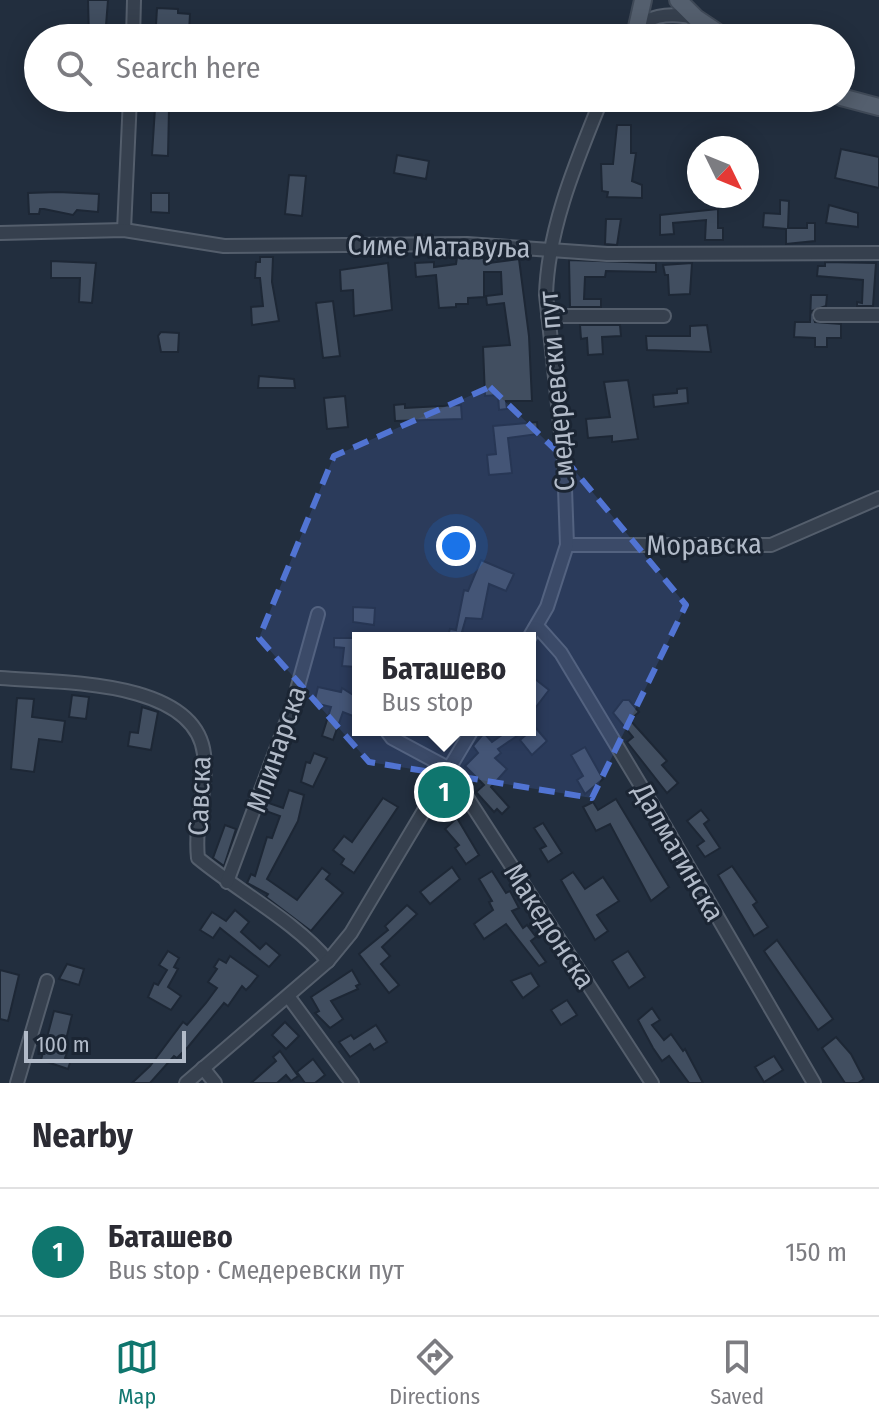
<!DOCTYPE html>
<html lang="en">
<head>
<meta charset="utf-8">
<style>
	body { margin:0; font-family:"Fira Sans Condensed",sans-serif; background:#f7f7f7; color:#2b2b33 }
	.compass { position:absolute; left:687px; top:136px; width:72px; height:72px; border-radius:50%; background:#fff; box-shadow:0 4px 20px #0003; rotate:133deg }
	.scale { position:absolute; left:24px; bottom:20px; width:162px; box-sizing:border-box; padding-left:8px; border:4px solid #b2bbc9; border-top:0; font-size:22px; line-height:28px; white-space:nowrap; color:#b2bbc9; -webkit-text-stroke:6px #1b2533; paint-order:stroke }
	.you { position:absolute; left:456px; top:546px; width:28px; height:28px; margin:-20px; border:6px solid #fff; border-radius:50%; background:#1a73e8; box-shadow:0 0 0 12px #1a73e833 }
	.badge { display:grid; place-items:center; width:52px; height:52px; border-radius:50%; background:#0f766e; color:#fff; font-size:26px; font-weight:700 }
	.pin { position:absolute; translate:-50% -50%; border:4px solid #fff; box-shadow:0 2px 8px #0006 }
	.popup { position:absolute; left:352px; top:632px; width:184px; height:104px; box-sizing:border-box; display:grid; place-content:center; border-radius:0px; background:#fff; filter:drop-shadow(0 2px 6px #0005); font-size:26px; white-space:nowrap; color:#7c7c81 }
	.popup b { font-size:30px; color:#2b2b33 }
	.popup::after { content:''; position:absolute; left:50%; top:100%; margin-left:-16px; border:16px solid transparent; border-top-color:#fff }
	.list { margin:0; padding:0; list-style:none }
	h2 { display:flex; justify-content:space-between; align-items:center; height:104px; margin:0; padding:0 32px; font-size:34px }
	h2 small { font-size:26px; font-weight:400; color:#7c7c81 }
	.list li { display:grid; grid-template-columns:52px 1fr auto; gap:24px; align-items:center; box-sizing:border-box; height:128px; padding:0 32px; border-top:2px solid #e1e1e2 }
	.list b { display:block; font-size:30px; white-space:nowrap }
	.list p { margin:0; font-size:26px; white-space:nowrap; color:#7c7c81 }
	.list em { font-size:26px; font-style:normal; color:#7c7c81 }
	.icon { flex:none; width:44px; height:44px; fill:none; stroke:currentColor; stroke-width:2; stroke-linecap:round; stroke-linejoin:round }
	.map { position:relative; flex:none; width:879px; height:1083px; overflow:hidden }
	.search { position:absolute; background:#fff; box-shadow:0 4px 20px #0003; left:24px; right:24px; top:24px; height:88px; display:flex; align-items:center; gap:20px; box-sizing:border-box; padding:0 28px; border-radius:44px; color:#7c7c81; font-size:30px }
	.sheet { height:232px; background:#fff }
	nav { display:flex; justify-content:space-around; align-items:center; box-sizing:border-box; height:112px; border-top:2px solid #e1e1e2; background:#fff; font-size:22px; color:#7c7c81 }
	nav a { display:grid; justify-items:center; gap:4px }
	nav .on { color:#0f766e }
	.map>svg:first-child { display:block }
	.building { fill:#414e60; stroke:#1d2735; stroke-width:2 }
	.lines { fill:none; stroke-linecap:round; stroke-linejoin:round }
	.minor-casing { stroke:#545e6c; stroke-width:16 }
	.major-casing { stroke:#3f4957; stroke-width:20 }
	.minor { stroke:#36404e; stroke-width:12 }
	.major { stroke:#545f6e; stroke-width:16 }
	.marked { fill:#5174d3; fill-opacity:0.2; stroke:#5174d3; stroke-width:6; stroke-dasharray:16 10; stroke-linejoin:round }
	.labels { text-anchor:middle; stroke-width:6; stroke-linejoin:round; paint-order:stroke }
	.street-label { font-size:28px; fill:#b2bbc9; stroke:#1b2533 }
</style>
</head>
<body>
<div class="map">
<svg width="879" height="1083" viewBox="0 0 879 1083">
	<rect width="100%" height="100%" fill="#222e3e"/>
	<g class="building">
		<polygon points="88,0 108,0 105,38 89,38"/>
		<polygon points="157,8 178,9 178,13 190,14 189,32 180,31 180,26 156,25"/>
		<polygon points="155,108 169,108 168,156 152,155"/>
		<polygon points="617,125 631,125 631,153 636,153 632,181 642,185 642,198 607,197 608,192 602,191 601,164 613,164"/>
		<polygon points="841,149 879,157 879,188 835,178"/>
		<polygon points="397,155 429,161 426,179 394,173"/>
		<polygon points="289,175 306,176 302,216 285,214"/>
		<polygon points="58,192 99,194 98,212 77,210 73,215 44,209 40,209 39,214 29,214 28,193"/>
		<polygon points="151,193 169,193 169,213 151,212"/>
		<polygon points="780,200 789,201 788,228 807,228 807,223 815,223 815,241 786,244 786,229 763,227 764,213 780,214"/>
		<polygon points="829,205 858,213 858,227 826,223"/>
		<polygon points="718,209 718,228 723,228 723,240 705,240 706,220 673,223 674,234 660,235 660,215"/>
		<polygon points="606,219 621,219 617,245 605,244"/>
		<polygon points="260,257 273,257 272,282 279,321 252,325 251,307 263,306 260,278 255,278 256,262 260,262"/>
		<polygon points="457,257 488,258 488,263 519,259 529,336 532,401 506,401 507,409 499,410 498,395 485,396 483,347 510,345 504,303 487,305 486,296 502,294 501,272 484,272 484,297 468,298 468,304 456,304 456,307 439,308 436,275 416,277 415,263 434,262 434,267 456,264"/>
		<polygon points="569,260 656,263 656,272 606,271 605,277 585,277 584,299 601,299 601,307 570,307"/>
		<polygon points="51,261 96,263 92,303 79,302 80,278 51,278"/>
		<polygon points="825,262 876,263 873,306 857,306 857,302 862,303 863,280 817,276 818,266 825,266"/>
		<polygon points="388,263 392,310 354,316 353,290 341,291 340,270"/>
		<polygon points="692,263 690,294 669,295 668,275 665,275 663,265"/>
		<polygon points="811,295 827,295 826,306 812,311 815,322 841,324 841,338 827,338 827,347 815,347 815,338 794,337 795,322 810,322"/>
		<polygon points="333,301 340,356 323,358 316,303"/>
		<polygon points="580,325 620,325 621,336 602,337 603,354 588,355 587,338 581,339"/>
		<polygon points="707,325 711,352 647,350 646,336 690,336 690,326"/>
		<polygon points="161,332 179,333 178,352 161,352 158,336"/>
		<polygon points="259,376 294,379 295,388 258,388"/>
		<polygon points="628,380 638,439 612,442 612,436 588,438 586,419 610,417 604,382"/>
		<polygon points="687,388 688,403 654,407 653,395 677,393 677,389"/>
		<polygon points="345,396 348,427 327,429 324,398"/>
		<polygon points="405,404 405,408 461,405 462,419 395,421 394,405"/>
		<polygon points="537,422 538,434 508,438 512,473 489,475 487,455 496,454 493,426"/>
		<polygon points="481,560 514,574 506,591 489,584 482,619 466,618 462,632 473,638 447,638 450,629 456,630 464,590 468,591"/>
		<polygon points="353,607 375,608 374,625 353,622"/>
		<polygon points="334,638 358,638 356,667 342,666 344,648 334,647"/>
		<polygon points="530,675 549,690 536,707 530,702"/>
		<polygon points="318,687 341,692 342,688 358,698 358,718 343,712 333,740 322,736 331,707 314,703"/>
		<polygon points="72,695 89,697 86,719 69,717"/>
		<polygon points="17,698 34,699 32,717 65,721 62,742 39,739 34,772 11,769"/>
		<polygon points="623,700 629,700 639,712 630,720 667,761 662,765 678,783 667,793 627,742 633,737 613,713"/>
		<polygon points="142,707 158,712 151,750 128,746 130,732 138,733"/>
		<polygon points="535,727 547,741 532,755 520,740"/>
		<polygon points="509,730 517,736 498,749 501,753 495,758 507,769 491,787 509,807 502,814 497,809 494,812 476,792 484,785 465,766 478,753 473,746 484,733 492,742"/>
		<polygon points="585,747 603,779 585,794 577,780 583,776 571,755"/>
		<polygon points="314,753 327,758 313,787 301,782 306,762 310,763"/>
		<polygon points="289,790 304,795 298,821 267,879 297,900 322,868 330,874 326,879 343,893 311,931 266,897 268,894 247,883 251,874 255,876 267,837 272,838 280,816 263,810 266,802 283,808"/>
		<polygon points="383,798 398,807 354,873 341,864 344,859 333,850 344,836 352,842"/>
		<polygon points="616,799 669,887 651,901 610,824 596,831 583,807 593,802 598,810"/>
		<polygon points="701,810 709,820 704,824 720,848 705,857 697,846 704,841 687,821"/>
		<polygon points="457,818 479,855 466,864 455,848 459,845 445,829"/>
		<polygon points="543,823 562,853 548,862 540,849 546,846 534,828"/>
		<polygon points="225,825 236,829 224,866 213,858"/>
		<polygon points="732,866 757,902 753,905 768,927 754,936 718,875"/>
		<polygon points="452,867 460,879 430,904 420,892"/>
		<polygon points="492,871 506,893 510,891 519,908 512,911 523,928 527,925 536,937 531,941 546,962 539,966 506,924 484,939 474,924 493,910 489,902 492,901 479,879"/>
		<polygon points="573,872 585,889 603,877 619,901 597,915 608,931 595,940 561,880"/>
		<polygon points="407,905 417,914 382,947 390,956 381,964 399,985 389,993 359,954 388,930 385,926"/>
		<polygon points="235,910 249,922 241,932 260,949 266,943 280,955 269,967 220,928 213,938 200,930 212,912 226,921"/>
		<polygon points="777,940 833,1019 818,1030 764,951"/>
		<polygon points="168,951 179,958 174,967 178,969 168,987 181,996 171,1010 148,997 154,983 158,985 167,970 159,965"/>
		<polygon points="628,951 645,977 629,988 612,961"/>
		<polygon points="230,956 258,976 250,986 246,990 242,986 228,1006 224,1003 188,1047 177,1058 174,1056 150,1083 132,1083 150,1066 183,1022 187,1025 206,1003 217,988 208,982 217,969 214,967 219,959 226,963"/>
		<polygon points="67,964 84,969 79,985 59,979"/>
		<polygon points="0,970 19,975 8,1021 0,1019"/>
		<polygon points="352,970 360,984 356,986 358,989 331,1001 343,1019 330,1028 315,1013 319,1011 311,997"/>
		<polygon points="531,973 539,986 523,998 511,981"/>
		<polygon points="567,1000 577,1015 561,1025 551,1010"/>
		<polygon points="652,1008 660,1020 652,1025 664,1040 671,1034 683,1051 685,1049 703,1083 689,1083 669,1056 662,1061 653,1048 638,1020"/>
		<polygon points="54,1011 72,1015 64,1048 68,1050 65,1058 71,1060 68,1069 41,1060"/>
		<polygon points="285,1022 299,1036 286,1049 272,1035"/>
		<polygon points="376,1025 387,1042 374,1050 370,1044 350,1057 339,1042 351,1035 354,1039"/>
		<polygon points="836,1037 851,1054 864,1079 858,1083 845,1083 822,1048"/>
		<polygon points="280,1051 298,1076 291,1081 286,1075 277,1083 251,1083 276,1061 273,1057"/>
		<polygon points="774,1056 783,1070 764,1082 755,1067"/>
		<polygon points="313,1059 325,1075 315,1083 305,1083 297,1072"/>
	</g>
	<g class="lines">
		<defs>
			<g id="minor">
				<polyline points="133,38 134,0"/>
				<path d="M628 38C645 14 669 12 696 18"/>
				<polyline points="124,230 130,98"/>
				<polyline points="0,233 124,230 224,246 467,244 607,254 879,253"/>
				<polyline points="820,315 879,315"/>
				<polyline points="548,316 664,316"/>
				<polyline points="567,545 771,545 879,498"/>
				<polyline points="537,626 561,653 656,811 814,1083"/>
				<path d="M529 638 547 607 567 545 564 460 546 295C548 227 577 160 602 98"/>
				<path d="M0 678C56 683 195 678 204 754 208 788 194 821 198 858 239 892 296 922 328 961"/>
				<polyline points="386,730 392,738 448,768 652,1083"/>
				<polyline points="227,882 293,704 318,614"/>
				<polyline points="288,996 352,1083"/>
				<polyline points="203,1068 215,1083"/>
				<polyline points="17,1083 47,981"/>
				<polyline points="186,1083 328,961 351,933 472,730"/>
			</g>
			<g id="major">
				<polyline points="678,0 696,18 726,38"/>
				<polyline points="637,27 643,0"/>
				<polyline points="841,97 879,107"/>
			</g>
		</defs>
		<use href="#minor" class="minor-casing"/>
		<use href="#major" class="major-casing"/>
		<use href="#minor" class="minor"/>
		<use href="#major" class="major"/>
	</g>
	<path class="marked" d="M490 387 565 459 686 605 592 798 369 762 259 638 334 456Z"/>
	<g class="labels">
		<g class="street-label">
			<text transform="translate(439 246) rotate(1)" y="10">Симе Матавуља</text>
			<text transform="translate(556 391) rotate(-95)" y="10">Смедеревски пут</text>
			<text transform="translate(704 544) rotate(-1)" y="10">Моравска</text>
			<text transform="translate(276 749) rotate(-71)" y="10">Млинарска</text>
			<text transform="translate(199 796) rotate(-88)" y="10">Савска</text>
			<text transform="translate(679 852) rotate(60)" y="10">Далматинска</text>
			<text transform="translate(550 926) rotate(57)" y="10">Македонска</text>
		</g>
	</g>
</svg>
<svg class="compass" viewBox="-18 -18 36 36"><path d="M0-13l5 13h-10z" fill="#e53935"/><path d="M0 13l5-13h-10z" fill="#7c7c81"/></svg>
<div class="scale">100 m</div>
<div class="you"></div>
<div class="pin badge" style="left:444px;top:792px">1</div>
<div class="popup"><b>Баташево</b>Bus stop</div>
<div class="search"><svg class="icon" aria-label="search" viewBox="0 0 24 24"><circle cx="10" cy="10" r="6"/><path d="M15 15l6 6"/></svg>Search here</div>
</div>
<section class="sheet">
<h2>Nearby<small></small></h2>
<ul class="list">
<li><span class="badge">1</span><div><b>Баташево</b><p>Bus stop · Смедеревски пут</p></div><em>150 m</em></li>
</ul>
</section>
<nav>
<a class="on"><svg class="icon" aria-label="map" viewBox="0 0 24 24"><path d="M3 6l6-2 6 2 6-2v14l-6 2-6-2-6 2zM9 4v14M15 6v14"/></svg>Map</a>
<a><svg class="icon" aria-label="directions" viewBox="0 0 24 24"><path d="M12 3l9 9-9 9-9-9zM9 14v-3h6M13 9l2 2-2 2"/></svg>Directions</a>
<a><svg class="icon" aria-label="saved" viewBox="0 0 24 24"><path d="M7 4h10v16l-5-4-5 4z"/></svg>Saved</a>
</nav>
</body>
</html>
